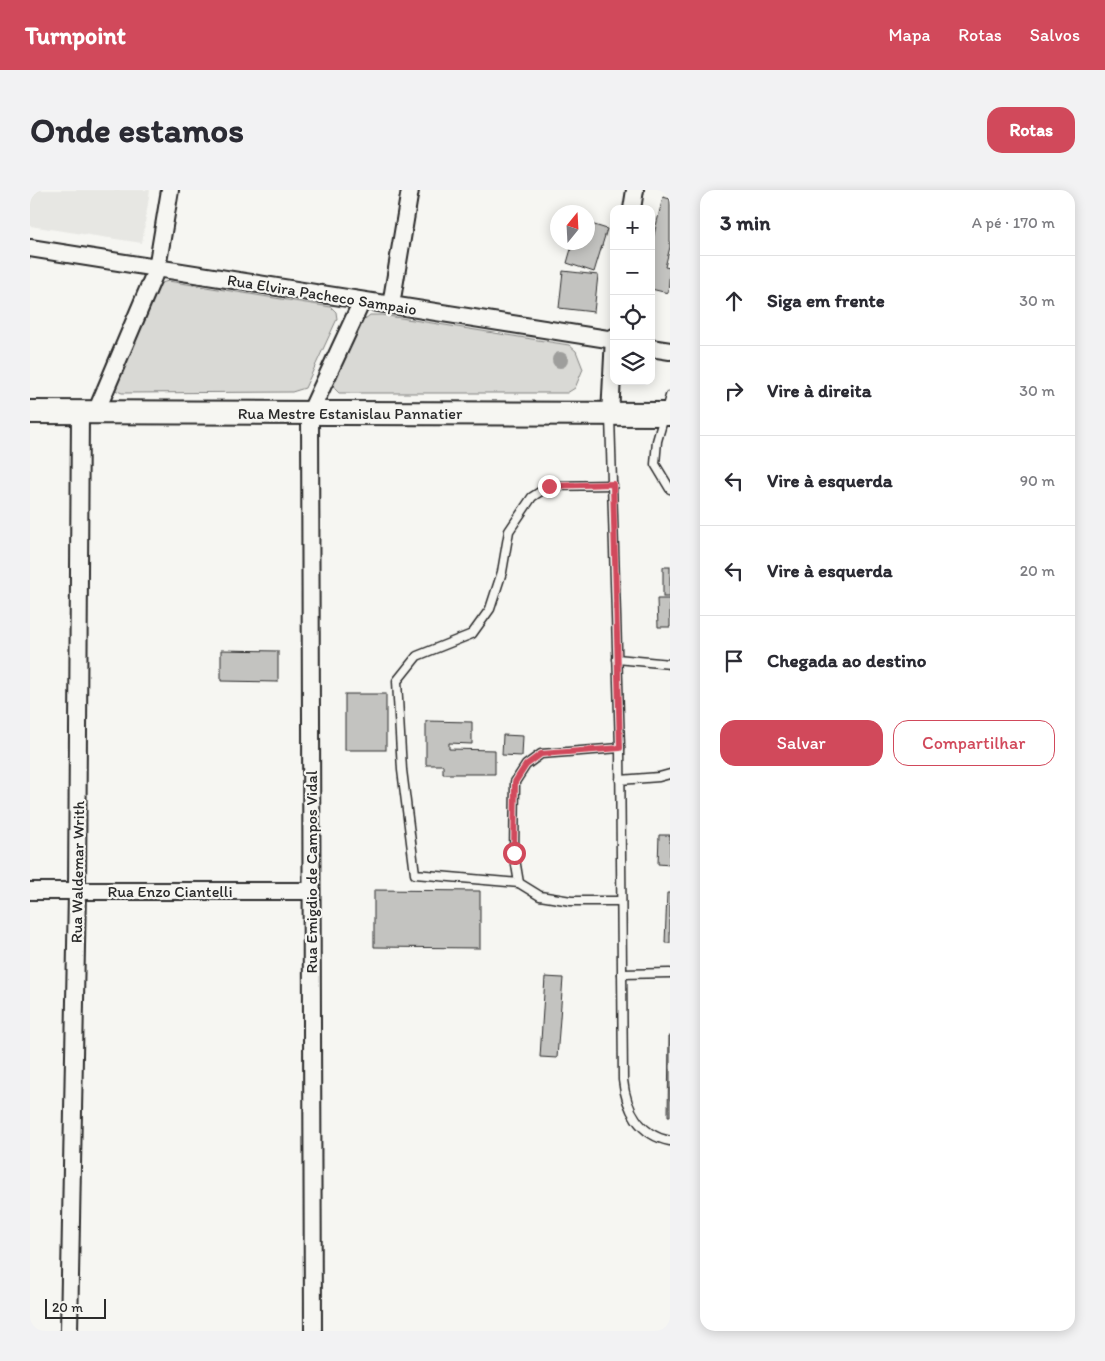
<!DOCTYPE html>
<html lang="pt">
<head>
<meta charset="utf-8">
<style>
	body { margin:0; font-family:Itim,sans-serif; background:#f2f2f3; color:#2b2b33 }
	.controls { position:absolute; right:15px; top:15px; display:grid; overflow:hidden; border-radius:10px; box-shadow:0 2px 12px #0003 }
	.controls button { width:45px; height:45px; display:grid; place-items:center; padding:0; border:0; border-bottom:1px solid #e1e1e2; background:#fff; color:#2b2b33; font:25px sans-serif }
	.compass { position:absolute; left:520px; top:15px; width:45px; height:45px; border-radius:50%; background:#fff; box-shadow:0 2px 12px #0003; rotate:18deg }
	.scale { position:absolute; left:15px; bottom:12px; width:61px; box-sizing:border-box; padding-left:5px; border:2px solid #2b2b2b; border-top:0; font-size:14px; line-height:18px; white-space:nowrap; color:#2b2b2b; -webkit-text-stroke:4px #f6f6f2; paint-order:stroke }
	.stop { position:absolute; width:15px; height:15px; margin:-11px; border:4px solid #d1495b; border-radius:50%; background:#fff }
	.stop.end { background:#d1495b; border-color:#fff; box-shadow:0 1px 5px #0008 }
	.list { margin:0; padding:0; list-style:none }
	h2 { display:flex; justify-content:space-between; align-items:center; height:65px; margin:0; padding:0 20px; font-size:21px }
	h2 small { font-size:16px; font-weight:400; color:#7c7c81 }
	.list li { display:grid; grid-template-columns:32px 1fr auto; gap:15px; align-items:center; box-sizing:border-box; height:90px; padding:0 20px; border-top:1px solid #e1e1e2 }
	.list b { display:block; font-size:19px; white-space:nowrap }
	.list em { font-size:16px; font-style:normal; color:#7c7c81 }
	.actions { display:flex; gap:10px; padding:15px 20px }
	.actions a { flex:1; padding:11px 0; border:1px solid #d1495b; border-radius:15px; text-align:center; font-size:18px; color:#d1495b }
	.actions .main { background:#d1495b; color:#fff }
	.icon { flex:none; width:28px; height:28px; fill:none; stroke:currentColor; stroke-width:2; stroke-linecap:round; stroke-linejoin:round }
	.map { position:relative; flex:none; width:640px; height:1141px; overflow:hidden; border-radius:15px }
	header { display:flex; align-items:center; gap:30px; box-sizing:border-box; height:70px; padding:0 25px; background:#d1495b; color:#fff }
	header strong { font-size:24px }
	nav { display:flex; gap:28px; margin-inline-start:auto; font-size:18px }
	.intro { display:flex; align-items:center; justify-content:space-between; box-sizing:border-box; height:120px; padding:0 30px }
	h1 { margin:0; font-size:35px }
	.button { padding:12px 22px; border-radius:15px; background:#d1495b; color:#fff; font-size:18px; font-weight:700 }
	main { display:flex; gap:30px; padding:0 30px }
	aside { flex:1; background:#fff; border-radius:15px; box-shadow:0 2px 12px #0003 }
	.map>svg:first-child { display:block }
	.built { fill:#e7e7e3 }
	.green { fill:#d9d9d5; stroke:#828280 }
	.building { fill:#c3c3c0; stroke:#2b2b2b }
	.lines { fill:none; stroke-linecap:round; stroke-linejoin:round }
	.lane-casing { stroke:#2b2b2b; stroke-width:11 }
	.street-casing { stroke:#2b2b2b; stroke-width:20 }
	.secondary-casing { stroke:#2b2b2b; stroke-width:26 }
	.lane { stroke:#f6f6f2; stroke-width:8 }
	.street { stroke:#f6f6f2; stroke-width:16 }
	.secondary { stroke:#f6f6f2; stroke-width:22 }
	.tree { fill:#9e9e9c }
	.route { stroke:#d1495b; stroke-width:6 }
	.labels { text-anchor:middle; stroke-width:4.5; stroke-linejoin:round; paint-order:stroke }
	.street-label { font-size:16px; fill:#2b2b2b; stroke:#f6f6f2 }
</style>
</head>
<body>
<header>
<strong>Turnpoint</strong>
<nav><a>Mapa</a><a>Rotas</a><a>Salvos</a></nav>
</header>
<div class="intro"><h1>Onde estamos</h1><a class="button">Rotas</a></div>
<main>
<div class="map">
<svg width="640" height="1141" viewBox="0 0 640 1141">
	<rect width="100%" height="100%" fill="#f6f6f2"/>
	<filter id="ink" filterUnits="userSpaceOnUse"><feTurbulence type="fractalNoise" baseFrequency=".02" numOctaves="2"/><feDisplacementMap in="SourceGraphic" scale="10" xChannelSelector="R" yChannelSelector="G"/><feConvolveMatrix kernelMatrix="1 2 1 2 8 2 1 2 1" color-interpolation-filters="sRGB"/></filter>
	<g filter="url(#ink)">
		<polygon class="built" points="0,0 120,0 112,53 0,36"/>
		<g class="green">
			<polygon points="138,91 301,117 306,122 307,129 275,198 262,202 92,203 83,199 125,95"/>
			<polygon points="340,125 352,125 539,155 546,161 553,179 545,198 537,203 309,203 304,198 303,190 330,133"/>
		</g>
		<g class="building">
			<polygon points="633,7 640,9 640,57 635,77 640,78 638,103 621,99 621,57"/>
			<polygon points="558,33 577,39 564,82 537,73 543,52 558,52"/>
			<polygon points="533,81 568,85 564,122 529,118"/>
			<rect x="633" y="377" width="7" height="30"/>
			<polygon points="627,409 640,409 640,437 628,437"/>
			<polygon points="191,460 248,461 248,492 191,491"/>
			<rect x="315" y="504" width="41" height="56"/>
			<polygon points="396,531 442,532 442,554 419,553 419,559 465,560 465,584 413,584 413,575 396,575"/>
			<polygon points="473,545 493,546 492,566 472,565"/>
			<polygon points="629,645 640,645 640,675 628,674"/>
			<polygon points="344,700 450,701 450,758 344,757"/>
			<polygon points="637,703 640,703 640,753 635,753"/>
			<polygon points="515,787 533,788 527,868 510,867"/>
			<polygon points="639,846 640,846 640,926 638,926"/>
		</g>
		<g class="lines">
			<defs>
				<g id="lane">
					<polyline points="640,206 627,251 625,274 640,299"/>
					<path d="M580 226 590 558 593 890C596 919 609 945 640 951"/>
					<polyline points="587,469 640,474"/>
					<polyline points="590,558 511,564 496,575 485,592 484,663 489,693 510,706 541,711 591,711"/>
					<polyline points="590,590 629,587 640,584"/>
					<polyline points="489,693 385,684 372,580 367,491 387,466 442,444 460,419 472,382 479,341 502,307 519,296 583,295"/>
					<polyline points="592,784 640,783"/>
				</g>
				<g id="street">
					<polyline points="602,19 605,0"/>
					<polyline points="0,58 584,150"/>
					<polyline points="361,115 380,0"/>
					<polyline points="621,158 640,161"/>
					<polyline points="66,222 127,78 140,0"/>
					<polyline points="580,225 584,147"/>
					<polyline points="0,701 281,701"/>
					<polyline points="39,1141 47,701 50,222"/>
					<polyline points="283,1141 280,223 332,111"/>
				</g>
				<polyline id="secondary" points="0,222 640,224"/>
			</defs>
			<use href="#lane" class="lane-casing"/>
			<use href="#street" class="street-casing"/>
			<use href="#secondary" class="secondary-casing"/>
			<use href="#lane" class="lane"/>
			<use href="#street" class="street"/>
			<use href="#secondary" class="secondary"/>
		</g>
		<circle class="tree" cx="530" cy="170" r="8"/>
	</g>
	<g class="lines" filter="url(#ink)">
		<polyline class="route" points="484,663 485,592 496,575 511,564 590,558 583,294 519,296"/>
	</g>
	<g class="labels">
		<g class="street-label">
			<text transform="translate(292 104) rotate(9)" y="6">Rua Elvira Pacheco Sampaio</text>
			<text x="320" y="229">Rua Mestre Estanislau Pannatier</text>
			<text transform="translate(47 682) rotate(-89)" y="6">Rua Waldemar Writh</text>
			<text transform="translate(281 682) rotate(-90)" y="6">Rua Emigdio de Campos Vidal</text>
			<text x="140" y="707">Rua Enzo Ciantelli</text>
		</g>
	</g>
</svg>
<div class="controls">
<button>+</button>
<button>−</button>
<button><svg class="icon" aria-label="locate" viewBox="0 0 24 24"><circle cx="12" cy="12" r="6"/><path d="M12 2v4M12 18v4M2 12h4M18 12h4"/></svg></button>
<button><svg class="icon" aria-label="layers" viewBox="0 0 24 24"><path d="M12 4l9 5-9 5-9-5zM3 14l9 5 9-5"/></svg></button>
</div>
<svg class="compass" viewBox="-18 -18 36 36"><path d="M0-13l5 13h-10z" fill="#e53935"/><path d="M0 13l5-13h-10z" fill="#7c7c81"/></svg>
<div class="scale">20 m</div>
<div class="stop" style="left:484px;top:663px"></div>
<div class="stop end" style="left:519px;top:296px"></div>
</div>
<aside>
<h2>3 min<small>A pé · 170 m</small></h2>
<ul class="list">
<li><svg class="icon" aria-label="ahead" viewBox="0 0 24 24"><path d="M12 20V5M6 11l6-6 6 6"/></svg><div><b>Siga em frente</b></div><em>30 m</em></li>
<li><svg class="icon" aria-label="right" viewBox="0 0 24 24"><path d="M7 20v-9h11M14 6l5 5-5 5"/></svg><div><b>Vire à direita</b></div><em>30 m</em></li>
<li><svg class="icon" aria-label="left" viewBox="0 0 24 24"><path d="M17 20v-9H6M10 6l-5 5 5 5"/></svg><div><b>Vire à esquerda</b></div><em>90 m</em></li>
<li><svg class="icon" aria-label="left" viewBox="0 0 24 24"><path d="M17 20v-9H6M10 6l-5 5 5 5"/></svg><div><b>Vire à esquerda</b></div><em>20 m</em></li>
<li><svg class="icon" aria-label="arrive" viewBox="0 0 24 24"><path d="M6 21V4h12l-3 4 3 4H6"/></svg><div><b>Chegada ao destino</b></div></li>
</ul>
<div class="actions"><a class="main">Salvar</a><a>Compartilhar</a></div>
</aside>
</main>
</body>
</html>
